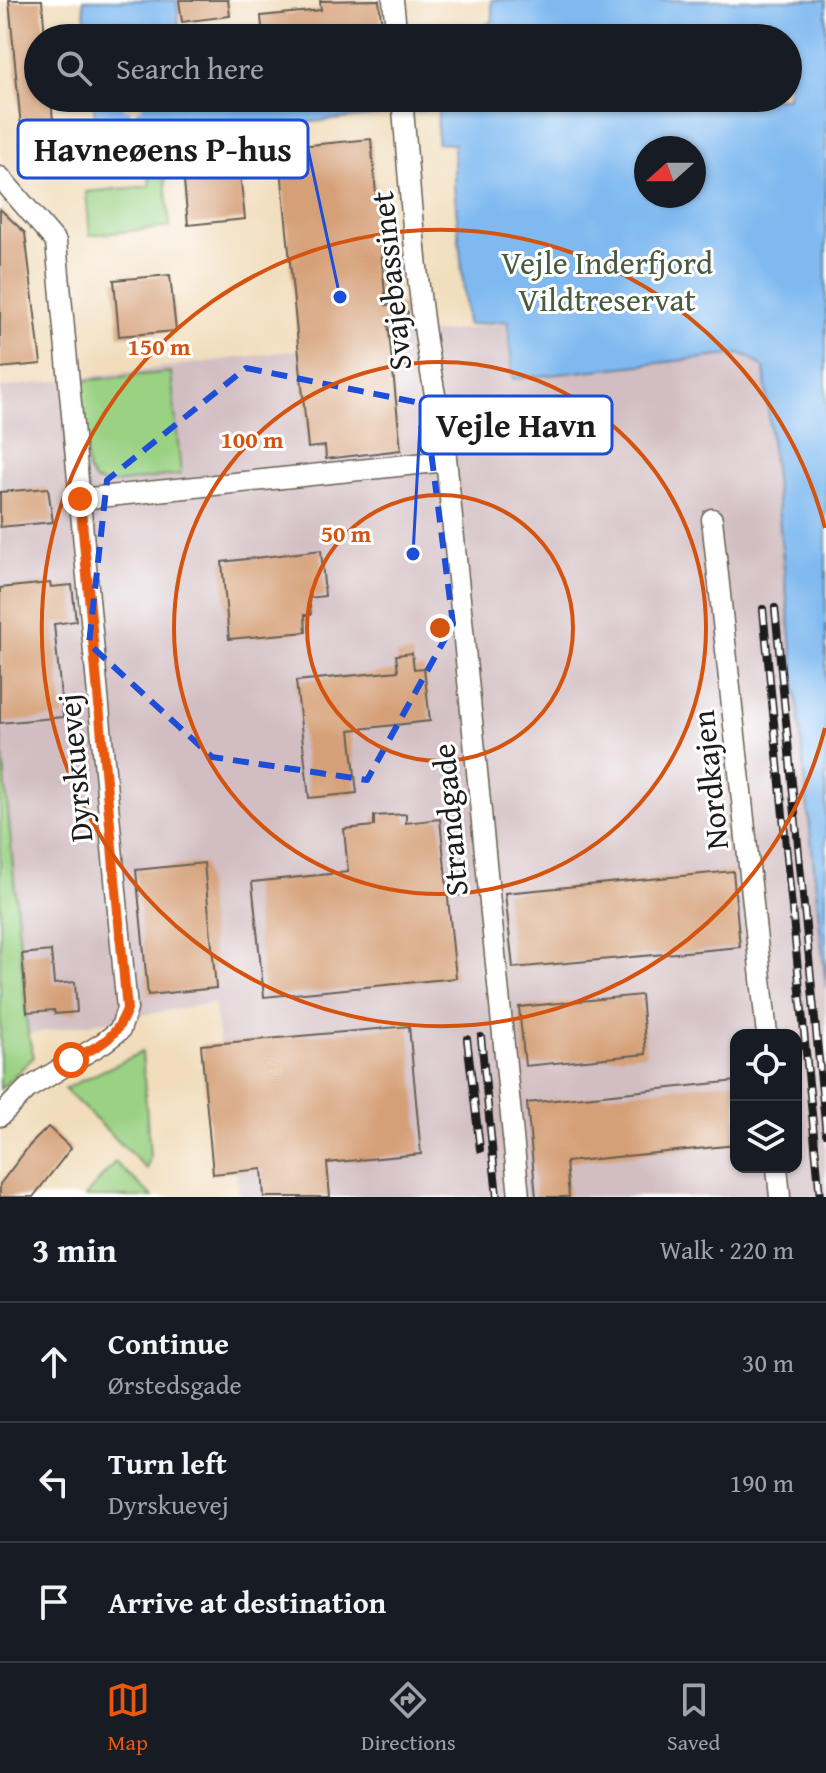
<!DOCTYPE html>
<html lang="en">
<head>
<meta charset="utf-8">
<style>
	body { margin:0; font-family:"Gentium Book Plus",serif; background:#242831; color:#f1f3f6 }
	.controls { position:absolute; right:24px; bottom:24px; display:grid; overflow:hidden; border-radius:16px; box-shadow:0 2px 6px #0004 }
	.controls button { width:72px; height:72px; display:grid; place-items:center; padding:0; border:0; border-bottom:2px solid #363941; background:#171b24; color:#f1f3f6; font:40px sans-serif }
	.compass { position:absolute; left:634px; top:136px; width:72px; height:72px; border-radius:50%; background:#171b24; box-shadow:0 2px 6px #0004; rotate:249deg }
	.stop { position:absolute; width:24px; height:24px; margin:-18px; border:6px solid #ea580c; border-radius:50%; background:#fff }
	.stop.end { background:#ea580c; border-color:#fff; box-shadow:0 2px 8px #0008 }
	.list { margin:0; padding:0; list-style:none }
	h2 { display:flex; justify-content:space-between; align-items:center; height:104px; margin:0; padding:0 32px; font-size:34px }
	h2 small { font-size:26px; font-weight:400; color:#9ea1a6 }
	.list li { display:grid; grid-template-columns:52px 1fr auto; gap:24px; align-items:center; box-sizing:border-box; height:120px; padding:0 32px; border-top:2px solid #363941 }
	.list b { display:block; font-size:30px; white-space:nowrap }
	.list p { margin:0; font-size:26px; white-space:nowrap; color:#9ea1a6 }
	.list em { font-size:26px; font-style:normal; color:#9ea1a6 }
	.icon { flex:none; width:44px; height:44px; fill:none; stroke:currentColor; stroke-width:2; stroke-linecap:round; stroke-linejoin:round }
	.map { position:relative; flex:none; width:826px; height:1197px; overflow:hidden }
	.search { position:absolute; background:#171b24; box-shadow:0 2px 6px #0004; left:24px; right:24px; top:24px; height:88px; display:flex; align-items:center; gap:20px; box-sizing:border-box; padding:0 28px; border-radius:44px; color:#9ea1a6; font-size:30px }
	.sheet { height:464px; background:#171b24 }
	nav { display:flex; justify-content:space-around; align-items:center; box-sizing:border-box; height:112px; border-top:2px solid #363941; background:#171b24; font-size:22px; color:#9ea1a6 }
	nav a { display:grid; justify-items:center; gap:4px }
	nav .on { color:#ea580c }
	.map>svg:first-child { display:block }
	.industrial { fill:#d2bec2; fill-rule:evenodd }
	.green { fill:#9ad183; stroke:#5b7650; stroke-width:2 }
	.water { fill:#7fb9f0; stroke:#4e6a86; stroke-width:2; fill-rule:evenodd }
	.pier { fill:#f1ddbc }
	.building { fill:#d5a078 }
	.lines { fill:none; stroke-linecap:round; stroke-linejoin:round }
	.minor-casing { stroke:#676054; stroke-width:23 }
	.minor { stroke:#fff; stroke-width:20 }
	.rail-casing { stroke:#1c1c1c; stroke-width:8 }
	.rail { stroke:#fff; stroke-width:5; stroke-dasharray:15; stroke-linecap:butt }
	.route { stroke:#ea580c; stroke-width:10 }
	.marked { fill:none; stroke:#1d4ed8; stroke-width:6; stroke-dasharray:16 10; stroke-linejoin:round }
	.ring { fill:none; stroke:#d4530e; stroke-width:4 }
	.labels { text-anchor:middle; stroke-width:6; stroke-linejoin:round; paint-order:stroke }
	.park-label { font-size:32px; fill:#485b40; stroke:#fff }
	.street-label { font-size:32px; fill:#1c1c1c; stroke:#fff }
	.centre { fill:#d4530e; stroke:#fff; stroke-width:4 }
	.ring-label { font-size:24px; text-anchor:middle; font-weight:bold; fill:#d4530e; stroke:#fff; stroke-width:6; stroke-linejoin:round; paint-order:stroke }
	.leader { fill:none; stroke:#1d4ed8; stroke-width:3 }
	.callout-dot { fill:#1d4ed8; stroke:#fff; stroke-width:3 }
	.callout { fill:#fff; stroke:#1d4ed8; stroke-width:3 }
	.callout-label { font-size:34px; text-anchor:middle; font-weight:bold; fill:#1c1c1c }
</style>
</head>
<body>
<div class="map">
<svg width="826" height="1197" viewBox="0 0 826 1197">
	<rect width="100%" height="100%" fill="#fff"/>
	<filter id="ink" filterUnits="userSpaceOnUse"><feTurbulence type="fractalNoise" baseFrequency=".0125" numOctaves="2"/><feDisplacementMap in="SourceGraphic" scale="16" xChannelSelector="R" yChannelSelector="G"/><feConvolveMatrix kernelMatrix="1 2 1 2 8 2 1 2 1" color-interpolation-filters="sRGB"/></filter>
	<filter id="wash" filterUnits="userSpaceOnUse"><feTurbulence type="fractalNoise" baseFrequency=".006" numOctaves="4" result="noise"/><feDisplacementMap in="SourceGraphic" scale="32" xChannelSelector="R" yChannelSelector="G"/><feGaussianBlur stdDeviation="1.8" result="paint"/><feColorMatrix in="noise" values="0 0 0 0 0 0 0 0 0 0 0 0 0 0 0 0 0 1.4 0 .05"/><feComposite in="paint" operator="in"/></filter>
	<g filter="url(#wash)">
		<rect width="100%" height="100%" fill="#f1ddbc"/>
		<path class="industrial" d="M826 0V1197H239L214 1003 28 1034 0 721V388L504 324 492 157 788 98V38ZM646 148H694V196H646ZM736 1035H796V1167H736Z"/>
		<g class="green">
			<polygon points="163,159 170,227 90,235 86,192 150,186 147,160"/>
			<polygon points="171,372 181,474 108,484 95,481 88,471 78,381"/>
			<polygon points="0,722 28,1034 34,1057 0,1089"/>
			<polygon points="142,1052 150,1157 147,1169 64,1089"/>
			<polygon points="115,1162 153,1197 85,1197"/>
		</g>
		<g class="water">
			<polygon points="83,0 177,0 180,38 87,38"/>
			<path d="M491 0H826V989L764 368 748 356 740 354 513 379 508 321 467 325 454 185V144L437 143 438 109 98 144 93 98H788V38H467L493 20ZM646 148H694V196H646Z"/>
		</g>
		<polygon class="pier" points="123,98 141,98 142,108 136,109 137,119 143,119 144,137 99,142 97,124 131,120 130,109 124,110"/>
		<g id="blocks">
			<g class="building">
				<polygon points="9,0 42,0 45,38 38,38 38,98 51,98 56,157 24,159"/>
				<polygon points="179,0 228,0 230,16 182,22"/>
				<polygon points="379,0 383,38 263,38 261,16 321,10 320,1"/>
				<polygon points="371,139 386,305 400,303 404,305 408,313 402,320 388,322 401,450 326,459 325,446 308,448 279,148"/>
				<polygon points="239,164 245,219 188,225 183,170"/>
				<polygon points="0,209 25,233 41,364 0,368"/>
				<polygon points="170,275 176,331 119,336 114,280"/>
				<polygon points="48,488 53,522 0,527 0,492"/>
				<polygon points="321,550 325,596 309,598 311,615 305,615 306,632 229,639 222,562"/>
				<polygon points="50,583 51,587 72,585 76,621 54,624 63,717 0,723 0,588"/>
				<polygon points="412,653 414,669 424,668 430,721 350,730 357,793 309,798 296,681 398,671 396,655"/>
				<polygon points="406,814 406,823 440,819 456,978 264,997 252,882 348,872 344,829 374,826 374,816"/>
				<polygon points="204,863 216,988 148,995 136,870"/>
				<polygon points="733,871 740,947 513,968 505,893"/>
				<polygon points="51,951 54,984 75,982 77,1012 55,1014 54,1010 27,1012 22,954"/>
				<polygon points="641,995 646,1054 525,1066 519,1007"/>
				<polygon points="409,1026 421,1154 327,1163 330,1197 264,1197 262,1169 213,1174 201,1045"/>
				<polygon points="736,1081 736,1145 566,1162 569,1197 536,1197 527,1103"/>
				<polygon points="48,1127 71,1148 33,1197 0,1197 0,1184 30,1145"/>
			</g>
		</g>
	</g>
	<g filter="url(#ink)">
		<use href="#blocks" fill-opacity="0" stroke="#676054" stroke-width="2"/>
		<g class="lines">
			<defs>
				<g id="minor">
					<polyline points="393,0 397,38"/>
					<path d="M402 98C412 210 418 327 444 437L519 1197"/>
					<polyline points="0,177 56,242 127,1009 120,1030 103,1043 27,1089 0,1116"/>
					<polyline points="80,499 446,461"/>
					<polyline points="712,519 767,1035"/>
					<polyline points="777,1167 780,1197"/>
				</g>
			</defs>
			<use href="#minor" class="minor-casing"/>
			<use href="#minor" class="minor"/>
			<defs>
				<g id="rail">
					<polyline points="775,608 826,1133"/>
					<polyline points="763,609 820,1197"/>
					<polyline points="481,1037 497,1197"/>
					<polyline points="467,1039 480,1149"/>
				</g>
			</defs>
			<use href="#rail" class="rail-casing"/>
			<use href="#rail" class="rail"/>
		</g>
	</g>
	<g class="lines" filter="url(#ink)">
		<path class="route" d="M71 1060C100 1045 115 1041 127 1009L80 499"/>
	</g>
	<path class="marked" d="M246 368 425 404 453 624 367 780 212 757 89 644 107 480Z"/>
	<g class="ring">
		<circle cx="440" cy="628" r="133"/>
		<circle cx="440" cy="628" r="266"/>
		<path d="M825 728A398 398 0 1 1 825 528"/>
	</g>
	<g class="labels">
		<g class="park-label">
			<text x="607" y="274">Vejle Inderfjord<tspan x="607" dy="37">Vildtreservat</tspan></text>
		</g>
		<g class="street-label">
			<text transform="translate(391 281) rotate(-96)" y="11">Svajebassinet</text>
			<text transform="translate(75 768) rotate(-95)" y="11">Dyrskuevej</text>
			<text transform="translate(710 780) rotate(-96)" y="11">Nordkajen</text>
			<text transform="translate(450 820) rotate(-95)" y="11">Strandgade</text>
		</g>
	</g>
	<circle cx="440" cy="628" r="12" class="centre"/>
	<g class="ring-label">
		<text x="159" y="355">150 m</text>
		<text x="252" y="448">100 m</text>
		<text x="346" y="542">50 m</text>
	</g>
	<path class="leader" d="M340 297L308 149M413 554L420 425"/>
	<g class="callout-dot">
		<circle cx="340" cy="297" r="8"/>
		<circle cx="413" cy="554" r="8"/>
	</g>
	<g class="callout">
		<rect x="18" y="120" width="290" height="58" rx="8"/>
		<rect x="420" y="396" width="192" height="58" rx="8"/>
	</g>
	<g class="callout-label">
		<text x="163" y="161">Havneøens P-hus</text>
		<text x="516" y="437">Vejle Havn</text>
	</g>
</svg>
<div class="controls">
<button><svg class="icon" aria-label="locate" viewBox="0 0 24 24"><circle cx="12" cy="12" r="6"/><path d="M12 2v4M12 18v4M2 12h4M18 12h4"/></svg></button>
<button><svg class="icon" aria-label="layers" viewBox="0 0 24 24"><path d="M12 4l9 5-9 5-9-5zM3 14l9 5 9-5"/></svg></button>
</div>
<svg class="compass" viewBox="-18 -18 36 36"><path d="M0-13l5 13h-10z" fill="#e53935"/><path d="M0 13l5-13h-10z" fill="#9ea1a6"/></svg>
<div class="stop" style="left:71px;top:1060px"></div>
<div class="stop end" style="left:80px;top:499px"></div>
<div class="search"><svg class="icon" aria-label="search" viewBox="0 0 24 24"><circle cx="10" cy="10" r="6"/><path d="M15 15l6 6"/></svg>Search here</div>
</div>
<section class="sheet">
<h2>3 min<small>Walk · 220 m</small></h2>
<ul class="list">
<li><svg class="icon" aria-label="ahead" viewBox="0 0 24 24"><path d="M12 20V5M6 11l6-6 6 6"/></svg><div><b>Continue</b><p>Ørstedsgade</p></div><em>30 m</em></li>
<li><svg class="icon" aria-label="left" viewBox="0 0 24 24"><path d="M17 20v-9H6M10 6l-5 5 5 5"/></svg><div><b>Turn left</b><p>Dyrskuevej</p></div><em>190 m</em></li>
<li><svg class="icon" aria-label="arrive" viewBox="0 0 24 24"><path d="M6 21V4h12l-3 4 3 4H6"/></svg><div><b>Arrive at destination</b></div></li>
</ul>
</section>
<nav>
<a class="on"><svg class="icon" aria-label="map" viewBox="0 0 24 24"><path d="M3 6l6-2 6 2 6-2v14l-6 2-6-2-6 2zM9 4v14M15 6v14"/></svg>Map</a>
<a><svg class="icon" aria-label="directions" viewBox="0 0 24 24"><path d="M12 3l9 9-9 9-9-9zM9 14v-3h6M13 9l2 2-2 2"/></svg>Directions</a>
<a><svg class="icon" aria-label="saved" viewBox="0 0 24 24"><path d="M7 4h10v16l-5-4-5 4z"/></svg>Saved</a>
</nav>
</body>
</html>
